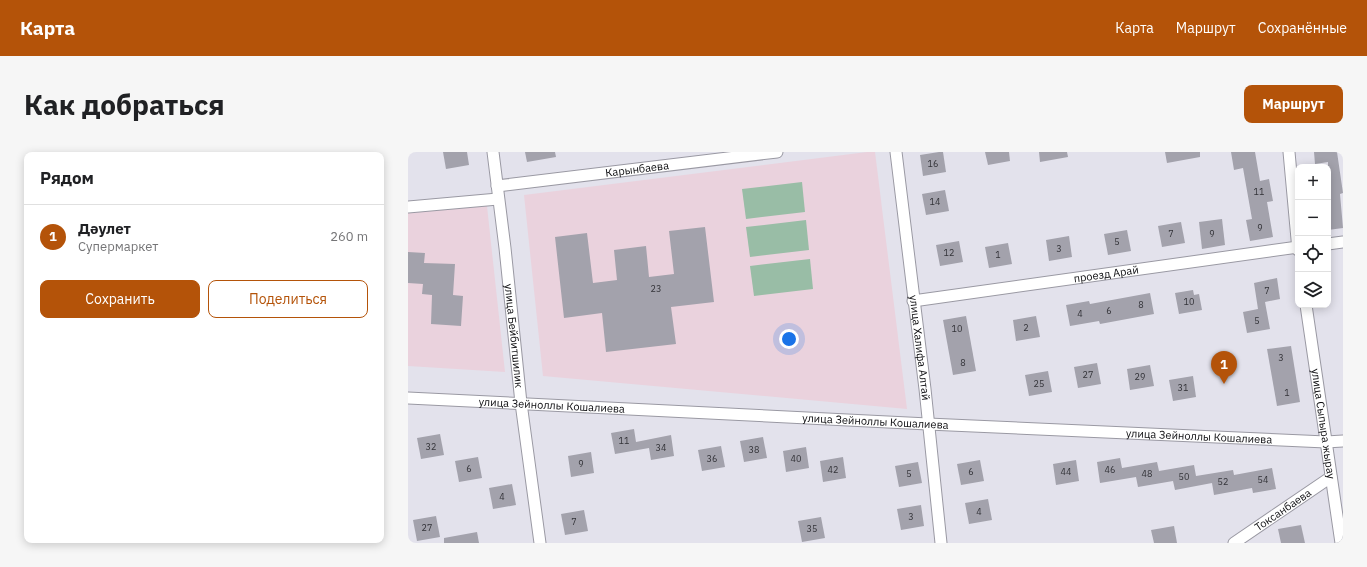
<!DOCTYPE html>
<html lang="ru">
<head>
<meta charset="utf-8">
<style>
	body { margin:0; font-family:"IBM Plex Sans",sans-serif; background:#f6f6f6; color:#202124 }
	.controls { position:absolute; right:12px; top:12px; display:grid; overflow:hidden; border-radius:8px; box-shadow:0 2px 10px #0003 }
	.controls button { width:36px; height:36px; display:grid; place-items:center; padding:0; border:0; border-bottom:1px solid #e0e0e0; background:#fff; color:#202124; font:20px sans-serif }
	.you { position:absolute; left:381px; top:187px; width:14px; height:14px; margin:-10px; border:3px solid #fff; border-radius:50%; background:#1a73e8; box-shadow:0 0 0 6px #1a73e833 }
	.badge { display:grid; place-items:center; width:26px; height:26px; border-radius:50%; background:#b45309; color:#fff; font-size:13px; font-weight:700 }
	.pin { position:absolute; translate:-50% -33px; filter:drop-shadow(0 1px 2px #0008) }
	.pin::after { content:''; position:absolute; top:21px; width:14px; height:12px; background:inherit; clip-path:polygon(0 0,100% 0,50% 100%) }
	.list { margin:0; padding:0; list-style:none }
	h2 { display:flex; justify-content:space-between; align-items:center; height:52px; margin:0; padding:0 16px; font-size:17px }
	h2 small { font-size:13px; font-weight:400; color:#757577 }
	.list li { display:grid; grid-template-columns:26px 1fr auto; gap:12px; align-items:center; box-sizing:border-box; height:64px; padding:0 16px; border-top:1px solid #e0e0e0 }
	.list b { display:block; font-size:15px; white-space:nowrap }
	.list p { margin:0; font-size:13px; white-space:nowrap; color:#757577 }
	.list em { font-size:13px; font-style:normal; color:#757577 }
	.actions { display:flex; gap:8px; padding:12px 16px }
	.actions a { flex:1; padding:9px 0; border:1px solid #b45309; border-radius:8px; text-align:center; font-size:14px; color:#b45309 }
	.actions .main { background:#b45309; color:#fff }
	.icon { flex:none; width:22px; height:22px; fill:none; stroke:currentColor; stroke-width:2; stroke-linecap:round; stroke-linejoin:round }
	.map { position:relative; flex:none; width:935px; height:391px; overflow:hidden; border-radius:8px }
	header { display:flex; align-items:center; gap:24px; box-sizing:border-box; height:56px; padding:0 20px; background:#b45309; color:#fff }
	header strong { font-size:19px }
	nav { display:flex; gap:22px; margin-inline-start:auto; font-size:14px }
	.intro { display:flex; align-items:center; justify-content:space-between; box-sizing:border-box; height:96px; padding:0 24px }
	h1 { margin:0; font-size:28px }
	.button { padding:10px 18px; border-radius:8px; background:#b45309; color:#fff; font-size:14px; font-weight:700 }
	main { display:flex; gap:24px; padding:0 24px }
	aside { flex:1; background:#fff; border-radius:8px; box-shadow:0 2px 10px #0003 }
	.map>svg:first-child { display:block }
	.education { fill:#ead2dd }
	.green { fill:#99bda6 }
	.building { fill:#a3a2ac }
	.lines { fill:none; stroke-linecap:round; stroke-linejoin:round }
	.minor-casing { stroke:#9a99a3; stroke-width:13 }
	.minor { stroke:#fff; stroke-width:11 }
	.labels { text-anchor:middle; stroke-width:4; stroke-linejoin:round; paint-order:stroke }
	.number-label { font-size:9px; fill:#323237 }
	.street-label { font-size:11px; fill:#0d0d10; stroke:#f0effa }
</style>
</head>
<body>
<header>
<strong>Карта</strong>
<nav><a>Карта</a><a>Маршрут</a><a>Сохранённые</a></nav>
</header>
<div class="intro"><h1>Как добраться</h1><a class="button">Маршрут</a></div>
<main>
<aside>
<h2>Рядом<small></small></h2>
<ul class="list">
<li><span class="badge">1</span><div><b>Дәулет</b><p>Супермаркет</p></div><em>260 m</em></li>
</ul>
<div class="actions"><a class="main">Сохранить</a><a>Поделиться</a></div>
</aside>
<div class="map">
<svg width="935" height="391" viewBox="0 0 935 391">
	<rect width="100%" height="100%" fill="#e3e2ec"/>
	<g class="education">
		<polygon points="459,0 467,0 499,257 135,224 116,43"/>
		<polygon points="79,54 97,220 0,214 0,61"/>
	</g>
	<g class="green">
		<polygon points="394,30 397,60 338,67 334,37"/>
		<polygon points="398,68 401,98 342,105 338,75"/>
		<polygon points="402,107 405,137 346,144 342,114"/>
	</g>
	<g class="building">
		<polygon points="35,0 59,0 61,13 38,17"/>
		<polygon points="117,0 147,0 148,5 119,10"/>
		<polygon points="531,0 535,0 538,20 515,24 512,3"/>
		<polygon points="577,0 601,0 602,9 580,13"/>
		<polygon points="631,0 659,0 660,5 632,10"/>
		<polygon points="757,0 792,0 792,5 759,11"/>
		<polygon points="823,0 847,0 852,29 861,27 865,49 859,50 865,85 842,89 838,68 844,67 835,16 826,18"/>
		<polygon points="906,0 929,0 935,41 932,42 935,76 920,78 920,10 907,12"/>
		<polygon points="537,38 541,59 518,63 514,42"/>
		<polygon points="814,67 817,93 794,97 791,70"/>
		<polygon points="773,70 777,91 754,95 750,74"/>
		<polygon points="297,75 306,150 263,155 268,192 198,200 194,161 156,166 147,85 179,81 185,131 209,128 206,98 238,94 241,125 266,122 261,79"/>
		<polygon points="719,78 723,99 700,103 696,82"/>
		<polygon points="661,84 664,105 641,109 638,88"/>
		<polygon points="551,89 555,110 532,114 528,93"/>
		<polygon points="600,91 604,112 581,116 577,95"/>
		<polygon points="0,100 17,101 16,111 47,112 45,143 55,144 53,174 23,172 24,143 14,142 15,132 0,131"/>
		<polygon points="869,126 872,147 857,150 862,177 839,181 835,160 850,157 846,131"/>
		<polygon points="785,138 786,143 791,142 794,158 771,162 767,141"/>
		<polygon points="742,141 746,162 692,172 691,169 662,174 658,153 681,149 682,152"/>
		<polygon points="558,164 568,219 545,223 535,168"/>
		<polygon points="628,164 632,185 608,189 605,168"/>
		<polygon points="883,194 892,250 869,254 859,197"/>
		<polygon points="689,211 693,232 670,236 666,215"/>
		<polygon points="742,213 746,234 722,238 719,217"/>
		<polygon points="640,219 644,240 621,244 617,223"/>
		<polygon points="785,224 788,245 765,249 761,228"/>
		<polygon points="226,277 228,290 263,283 266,304 243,308 241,296 207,302 203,281"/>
		<polygon points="32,282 36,303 13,307 9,286"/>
		<polygon points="355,285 359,306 336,310 332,289"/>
		<polygon points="313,294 317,315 294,319 290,298"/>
		<polygon points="398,295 401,316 378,320 375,299"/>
		<polygon points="183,300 186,321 163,325 160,304"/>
		<polygon points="70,305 74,326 51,330 47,309"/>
		<polygon points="435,305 438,326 415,330 412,309"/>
		<polygon points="712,306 714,316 749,310 751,319 786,313 788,324 825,318 826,323 864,316 868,337 845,341 844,336 806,343 804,331 767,338 765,329 730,335 728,325 692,331 689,310"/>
		<polygon points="572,308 576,329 553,333 549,312"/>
		<polygon points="668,308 671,329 648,333 645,312"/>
		<polygon points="510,310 514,331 491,335 487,314"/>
		<polygon points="104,332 108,353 85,357 81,336"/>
		<polygon points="580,347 584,368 561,372 557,351"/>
		<polygon points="513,353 516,374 493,378 489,357"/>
		<polygon points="176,358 180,379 157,383 153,362"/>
		<polygon points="28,364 32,385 9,389 5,368"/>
		<polygon points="413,365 417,386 394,390 390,369"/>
		<polygon points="893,373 897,391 873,391 870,377"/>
		<polygon points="766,374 769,391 746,391 743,378"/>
		<polygon points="69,380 71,391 36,391 36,386"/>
	</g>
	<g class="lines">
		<defs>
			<g id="minor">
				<path id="s1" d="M85 0 97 96 113 251 132 391"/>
				<path id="s2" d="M488 0 517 237 533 391"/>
				<polyline points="881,0 890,98"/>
				<path id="s3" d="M89 34 369 0"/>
				<polyline points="0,55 90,47"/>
				<polyline points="920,92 935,90"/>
				<path id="s4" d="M505 149 890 95"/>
				<path id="s5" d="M898 153 933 391"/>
				<path id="s6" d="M0 246 520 272 918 290 935 289"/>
				<path id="s7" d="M826 391 923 325"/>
			</g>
		</defs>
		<use href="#minor" class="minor-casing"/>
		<use href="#minor" class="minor"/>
	</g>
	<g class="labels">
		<g class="number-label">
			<text x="525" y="15">16</text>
			<text x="851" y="43">11</text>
			<text x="527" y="53">14</text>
			<text x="852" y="79">9</text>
			<text x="763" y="85">7</text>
			<text x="804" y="85">9</text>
			<text x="709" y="93">5</text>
			<text x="651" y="100">3</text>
			<text x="541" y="104">12</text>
			<text x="590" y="106">1</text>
			<text x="248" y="140">23</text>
			<text x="859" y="142">7</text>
			<text x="781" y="153">10</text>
			<text x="733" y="156">8</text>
			<text x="701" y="162">6</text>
			<text x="672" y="165">4</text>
			<text x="849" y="172">5</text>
			<text x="618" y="179">2</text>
			<text x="549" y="180">10</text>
			<text x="873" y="209">3</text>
			<text x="555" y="214">8</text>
			<text x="680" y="226">27</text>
			<text x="732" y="228">29</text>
			<text x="631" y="235">25</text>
			<text x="775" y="239">31</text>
			<text x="879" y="244">1</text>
			<text x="216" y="292">11</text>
			<text x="23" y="298">32</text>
			<text x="253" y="299">34</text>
			<text x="346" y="301">38</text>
			<text x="304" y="310">36</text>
			<text x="388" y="310">40</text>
			<text x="173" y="315">9</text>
			<text x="61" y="320">6</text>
			<text x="425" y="321">42</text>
			<text x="702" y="321">46</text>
			<text x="563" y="323">6</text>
			<text x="658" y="323">44</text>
			<text x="501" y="325">5</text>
			<text x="739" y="325">48</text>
			<text x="776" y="328">50</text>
			<text x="855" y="331">54</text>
			<text x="815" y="333">52</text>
			<text x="94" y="348">4</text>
			<text x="571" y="363">4</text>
			<text x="503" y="368">3</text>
			<text x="166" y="373">7</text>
			<text x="19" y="379">27</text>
			<text x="404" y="380">35</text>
		</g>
		<g class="street-label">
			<text dy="4" stroke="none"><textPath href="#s3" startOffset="141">Карынбаева</textPath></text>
			<text dy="4" stroke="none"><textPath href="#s4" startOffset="195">проезд Арай</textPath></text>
			<text dy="4" stroke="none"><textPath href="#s1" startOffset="185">улица Бейбитшилик</textPath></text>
			<text dy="4" stroke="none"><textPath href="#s2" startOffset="197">улица Халифа Алтай</textPath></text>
			<text dy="4" stroke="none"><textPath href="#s6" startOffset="144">улица Зейноллы Кошалиева</textPath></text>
			<text dy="4" stroke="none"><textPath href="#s6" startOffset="468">улица Зейноллы Кошалиева</textPath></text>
			<text dy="4" stroke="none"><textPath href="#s5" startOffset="120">улица Сыпыра жырау</textPath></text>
			<text dy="4" stroke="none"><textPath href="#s6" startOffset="792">улица Зейноллы Кошалиева</textPath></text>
			<text dy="4" stroke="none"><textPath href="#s7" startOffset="59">Токсанбаева</textPath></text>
		</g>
	</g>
</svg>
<div class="controls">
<button>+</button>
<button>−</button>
<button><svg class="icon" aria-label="locate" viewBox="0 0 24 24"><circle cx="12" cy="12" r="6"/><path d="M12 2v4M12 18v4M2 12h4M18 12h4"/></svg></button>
<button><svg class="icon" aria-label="layers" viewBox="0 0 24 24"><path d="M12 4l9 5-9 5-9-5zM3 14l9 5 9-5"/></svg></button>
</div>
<div class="you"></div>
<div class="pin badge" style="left:816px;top:232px">1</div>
</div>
</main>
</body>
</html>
